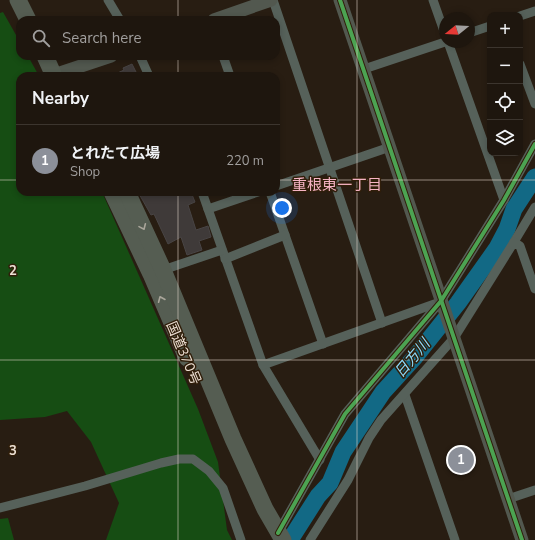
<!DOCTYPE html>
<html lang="en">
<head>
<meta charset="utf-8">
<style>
	body { margin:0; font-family:"Nunito Sans","Noto Sans JP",sans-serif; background:#261f17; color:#f1f3f6 }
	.controls { position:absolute; right:12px; top:12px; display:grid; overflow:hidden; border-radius:8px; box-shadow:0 2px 6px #0003 }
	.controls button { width:36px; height:36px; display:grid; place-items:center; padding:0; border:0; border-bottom:1px solid #3c352e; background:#1e160e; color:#f1f3f6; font:20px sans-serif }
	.compass { position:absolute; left:439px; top:12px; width:36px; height:36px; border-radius:50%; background:#1e160e; box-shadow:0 2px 6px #0003; rotate:252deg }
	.you { position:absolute; left:282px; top:208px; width:14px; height:14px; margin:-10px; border:3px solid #fff; border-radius:50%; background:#1a73e8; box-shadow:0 0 0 6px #1a73e833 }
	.badge { display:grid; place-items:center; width:26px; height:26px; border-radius:50%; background:#8c9099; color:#fff; font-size:13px; font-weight:700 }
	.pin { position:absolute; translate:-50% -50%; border:2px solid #fff; box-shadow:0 1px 4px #0006 }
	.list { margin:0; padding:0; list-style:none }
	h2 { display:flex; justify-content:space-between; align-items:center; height:52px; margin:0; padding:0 16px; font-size:17px }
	h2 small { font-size:13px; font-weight:400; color:#a19f9e }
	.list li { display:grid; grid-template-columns:26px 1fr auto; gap:12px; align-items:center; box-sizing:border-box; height:72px; padding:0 16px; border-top:1px solid #3c352e }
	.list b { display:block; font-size:15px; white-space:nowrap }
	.list p { margin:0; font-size:13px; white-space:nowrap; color:#a19f9e }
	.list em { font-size:13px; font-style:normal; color:#a19f9e }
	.icon { flex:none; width:22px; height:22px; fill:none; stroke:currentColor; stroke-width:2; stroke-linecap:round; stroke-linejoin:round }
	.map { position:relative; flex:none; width:535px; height:540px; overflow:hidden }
	.search { position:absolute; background:#1e160e; box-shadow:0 2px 6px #0003; left:16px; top:16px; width:264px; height:44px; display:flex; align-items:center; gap:10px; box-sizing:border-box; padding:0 14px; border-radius:12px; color:#a19f9e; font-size:15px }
	.panel { position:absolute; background:#1e160e; box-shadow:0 2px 6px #0003; left:16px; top:72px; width:264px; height:124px; border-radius:12px }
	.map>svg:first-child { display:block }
	.forest { fill:#164d13 }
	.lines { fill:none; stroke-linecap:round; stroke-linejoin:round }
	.river { stroke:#126985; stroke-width:17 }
	.building { fill:#3f3a39; stroke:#484444 }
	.street { stroke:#56615a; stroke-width:9 }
	.secondary { stroke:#52584f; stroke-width:13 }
	.highway { stroke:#555d52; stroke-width:17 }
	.cycleway-casing { stroke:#301e0a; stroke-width:6 }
	.cycleway { stroke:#4ca352; stroke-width:4 }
	.oneway { stroke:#a9a59a }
	.grid { fill:none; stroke:#ede0d4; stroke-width:1; stroke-opacity:0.55 }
	.labels { text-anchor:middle; stroke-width:3; stroke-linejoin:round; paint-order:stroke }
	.street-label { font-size:14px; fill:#ede0d4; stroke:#301e0a }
	.neighbourhood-label { font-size:15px; fill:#f6b4c5; stroke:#301e0a }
	.water-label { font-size:15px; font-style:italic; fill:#8cdafa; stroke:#301e0a }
	.grid-label { font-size:13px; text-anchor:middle; font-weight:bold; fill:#ede0d4; stroke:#301e0a; stroke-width:3; stroke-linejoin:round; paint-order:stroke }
</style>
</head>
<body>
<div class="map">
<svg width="535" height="540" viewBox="0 0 535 540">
	<rect width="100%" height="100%" fill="#281d12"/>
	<g class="forest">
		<polygon points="3,12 20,42 20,56 28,56 39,76 20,76 20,192 102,192 198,409 218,462 227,530 232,540 106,540 119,503 91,442 67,411 45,417 0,420 0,13"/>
		<polygon points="8,518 14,540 0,540 0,519"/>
	</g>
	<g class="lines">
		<polyline class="river" points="290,540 318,496 330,483 343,452 383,392 415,357 458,303 497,248 507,229 514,209 535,177"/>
	</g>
	<g class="building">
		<polygon points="132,64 138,76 111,76 124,70 123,68"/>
		<polygon points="138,192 191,192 195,202 188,205 196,230 208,226 211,237 199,241 202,250 187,255 181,237 168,244 154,214 151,215"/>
	</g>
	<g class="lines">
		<g class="street">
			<polyline points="108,0 120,20"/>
			<polyline points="273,0 382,323"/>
			<polyline points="433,0 445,34"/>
			<polyline points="520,16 535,11"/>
			<polyline points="469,33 490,26"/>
			<polyline points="448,42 504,200"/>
			<polyline points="140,56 149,76"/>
			<polyline points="223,56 230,76"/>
			<polyline points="520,64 535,104"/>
			<polyline points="364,69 445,42"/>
			<polyline points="276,186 390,147"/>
			<polyline points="202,192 263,365 320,460"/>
			<polyline points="270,192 323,344"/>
			<polyline points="208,209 258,192"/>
			<polyline points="514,242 535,207"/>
			<polyline points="225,259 285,235"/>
			<polyline points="163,270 222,250"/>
			<polyline points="263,365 440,302"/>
			<polyline points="405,395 455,540"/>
			<polyline points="508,499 535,490"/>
			<polyline points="0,508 85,486 161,463 179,459 193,459 209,471 223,488 241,540"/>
			<polyline points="278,533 345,414 441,301 504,200 535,144"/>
			<polyline points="310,540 348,480 369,438 381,420 454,338 514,242 520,246 535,289"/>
		</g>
		<g class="secondary">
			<polyline points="340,0 522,540"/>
			<polyline points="214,20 271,0"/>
			<polyline points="54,75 111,56"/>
		</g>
		<g class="highway">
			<polyline points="18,0 28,20"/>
			<polyline points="45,56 54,76"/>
			<polyline points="112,192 151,274 187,358"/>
			<polyline points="127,192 163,270 233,439 265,509 283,540"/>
		</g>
		<defs>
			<g id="cycleway">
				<polyline points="340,0 522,540"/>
				<polyline points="278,533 345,414 441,301 504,200 535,144"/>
			</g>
		</defs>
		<use href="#cycleway" class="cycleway-casing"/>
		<use href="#cycleway" class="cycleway"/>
	</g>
	<defs><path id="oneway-chevron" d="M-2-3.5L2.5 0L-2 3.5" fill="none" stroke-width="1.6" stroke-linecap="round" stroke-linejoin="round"/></defs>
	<g class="oneway">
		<use href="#oneway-chevron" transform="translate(143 227) rotate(66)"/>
		<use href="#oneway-chevron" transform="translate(161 299) rotate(-113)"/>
	</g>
	<path class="grid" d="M178 0V20M357 0V540M178 56V76M0 180H20M276 180H535M178 192V540M0 360H535"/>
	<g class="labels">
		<g class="street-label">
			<text transform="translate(184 353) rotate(67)" y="5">国道370号</text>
		</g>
		<g class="neighbourhood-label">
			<text x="337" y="190">重根東一丁目</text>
		</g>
		<g class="water-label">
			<text transform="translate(412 358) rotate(-50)" y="5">日方川</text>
		</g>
	</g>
	<g class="grid-label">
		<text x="13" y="275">2</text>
		<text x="13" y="455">3</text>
	</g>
</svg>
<div class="controls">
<button>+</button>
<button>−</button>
<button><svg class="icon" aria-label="locate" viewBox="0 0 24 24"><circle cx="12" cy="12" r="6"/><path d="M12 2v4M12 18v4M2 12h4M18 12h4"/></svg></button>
<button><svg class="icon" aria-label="layers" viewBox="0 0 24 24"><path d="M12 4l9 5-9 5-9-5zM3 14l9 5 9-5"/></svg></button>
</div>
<svg class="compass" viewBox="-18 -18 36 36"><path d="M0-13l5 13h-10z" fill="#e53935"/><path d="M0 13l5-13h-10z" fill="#a19f9e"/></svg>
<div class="you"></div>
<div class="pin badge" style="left:461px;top:460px">1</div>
<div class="search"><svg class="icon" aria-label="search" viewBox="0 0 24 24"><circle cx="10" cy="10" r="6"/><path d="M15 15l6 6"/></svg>Search here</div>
<section class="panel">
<h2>Nearby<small></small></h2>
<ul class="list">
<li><span class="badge">1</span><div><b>とれたて広場</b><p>Shop</p></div><em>220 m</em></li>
</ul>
</section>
</div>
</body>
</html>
